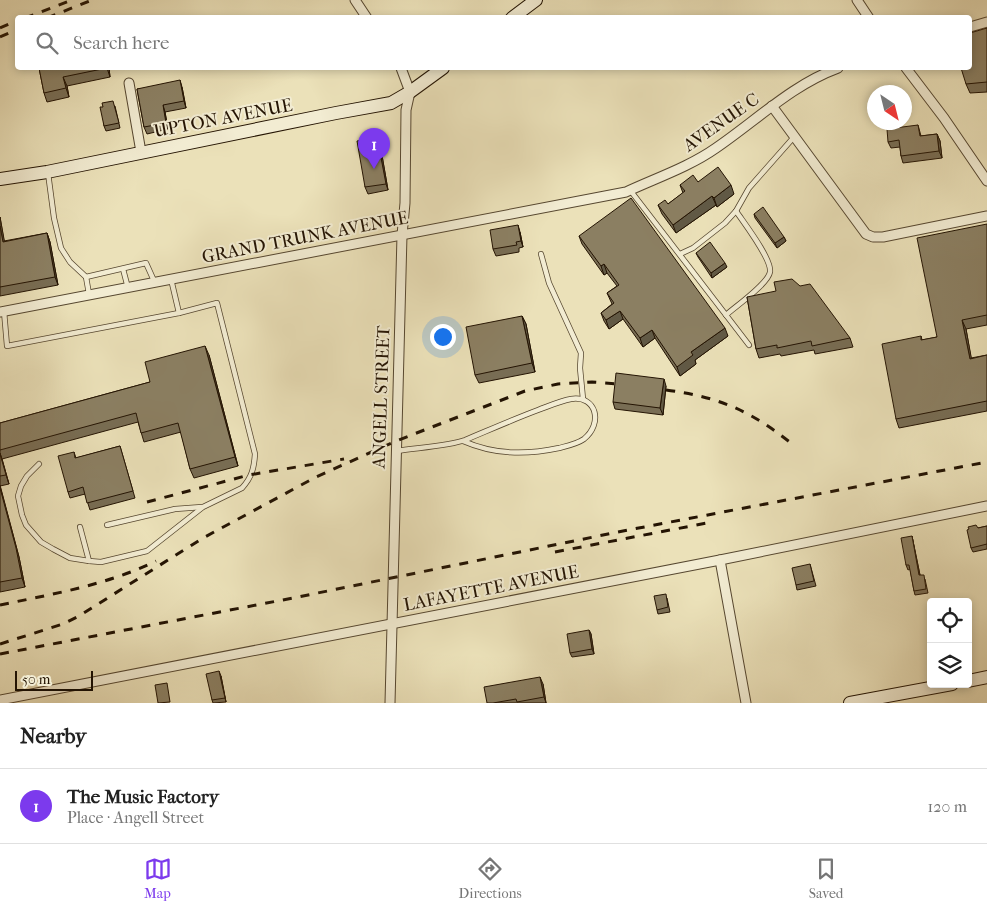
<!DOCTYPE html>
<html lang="en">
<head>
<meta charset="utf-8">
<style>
	body { margin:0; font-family:"IM FELL French Canon",serif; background:#f6f6f6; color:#222 }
	.controls { position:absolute; right:15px; bottom:15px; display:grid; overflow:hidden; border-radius:5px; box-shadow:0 2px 8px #0003 }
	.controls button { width:45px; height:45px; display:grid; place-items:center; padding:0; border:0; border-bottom:1px solid #e0e0e0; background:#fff; color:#222; font:25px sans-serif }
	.compass { position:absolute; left:867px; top:85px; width:45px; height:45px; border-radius:50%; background:#fff; box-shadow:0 2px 8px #0003; rotate:145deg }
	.scale { position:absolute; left:15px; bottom:12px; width:78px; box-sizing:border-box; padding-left:5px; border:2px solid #241403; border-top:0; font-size:14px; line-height:18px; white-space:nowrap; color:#241403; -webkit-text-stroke:4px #f2ecd2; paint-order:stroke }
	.you { position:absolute; left:442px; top:336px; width:18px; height:18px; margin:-12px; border:4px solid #fff; border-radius:50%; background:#1a73e8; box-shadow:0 0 0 8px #1a73e833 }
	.badge { display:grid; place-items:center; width:32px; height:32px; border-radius:50%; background:#7c3aed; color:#fff; font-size:16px; font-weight:700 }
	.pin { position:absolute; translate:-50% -41px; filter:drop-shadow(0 1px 2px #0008) }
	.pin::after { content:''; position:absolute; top:26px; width:18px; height:15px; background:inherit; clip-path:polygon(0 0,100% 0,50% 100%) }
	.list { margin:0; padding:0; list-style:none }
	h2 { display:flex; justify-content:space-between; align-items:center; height:65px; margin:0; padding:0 20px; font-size:21px }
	h2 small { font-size:16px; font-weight:400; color:#767676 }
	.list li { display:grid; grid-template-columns:32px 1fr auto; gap:15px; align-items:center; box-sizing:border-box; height:75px; padding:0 20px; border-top:1px solid #e0e0e0 }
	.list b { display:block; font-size:19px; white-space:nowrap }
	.list p { margin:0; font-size:16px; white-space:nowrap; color:#767676 }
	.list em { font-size:16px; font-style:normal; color:#767676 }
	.icon { flex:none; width:28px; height:28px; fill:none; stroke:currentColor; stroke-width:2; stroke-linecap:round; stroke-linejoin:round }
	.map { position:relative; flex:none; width:987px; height:703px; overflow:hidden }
	.search { position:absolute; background:#fff; box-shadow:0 2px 8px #0003; left:15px; right:15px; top:15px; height:55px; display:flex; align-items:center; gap:12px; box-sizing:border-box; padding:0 18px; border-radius:5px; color:#767676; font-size:19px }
	.sheet { height:140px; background:#fff }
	nav { display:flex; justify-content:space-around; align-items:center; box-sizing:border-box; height:70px; border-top:1px solid #e0e0e0; background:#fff; font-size:14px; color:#767676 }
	nav a { display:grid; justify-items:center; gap:2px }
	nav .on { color:#7c3aed }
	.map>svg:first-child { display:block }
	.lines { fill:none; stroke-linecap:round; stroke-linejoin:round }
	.lane-casing { stroke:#564730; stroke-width:6 }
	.street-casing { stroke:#564730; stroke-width:11 }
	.secondary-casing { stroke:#241403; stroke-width:14 }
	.lane { stroke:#f2ecd2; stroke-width:4.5 }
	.street { stroke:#f2ecd2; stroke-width:9 }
	.secondary { stroke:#f2ecd2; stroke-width:12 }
	.rail { stroke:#241403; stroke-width:3; stroke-dasharray:9 9; stroke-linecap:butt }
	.wall { fill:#786d54; stroke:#241403 }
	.shaded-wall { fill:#615945; stroke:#241403 }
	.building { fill:#8b7f62; stroke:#241403 }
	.labels { text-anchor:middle; stroke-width:4; stroke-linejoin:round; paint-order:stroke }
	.street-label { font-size:18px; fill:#241403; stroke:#f2ecd2 }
</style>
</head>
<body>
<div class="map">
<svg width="987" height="703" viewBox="0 0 987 703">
	<rect width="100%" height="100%" fill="#ebe1b9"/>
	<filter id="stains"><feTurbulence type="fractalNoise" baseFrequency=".004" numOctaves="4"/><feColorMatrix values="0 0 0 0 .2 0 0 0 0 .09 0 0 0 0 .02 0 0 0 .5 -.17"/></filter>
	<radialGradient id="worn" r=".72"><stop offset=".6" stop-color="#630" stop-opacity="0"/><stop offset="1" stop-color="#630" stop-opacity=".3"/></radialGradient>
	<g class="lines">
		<defs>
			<g id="lane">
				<polyline points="48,173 54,218 61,248 70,262 86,277 89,294"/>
				<polyline points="630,190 749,345"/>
				<polyline points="541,254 549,283 581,353 580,368 583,399"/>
				<polyline points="680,254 693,248 725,223 736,211 749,188 794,137"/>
				<polyline points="123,269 128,288"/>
				<polyline points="86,277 146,263 155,283"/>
				<polyline points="4,311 7,346 179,313"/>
				<path d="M726 315C736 306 768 284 770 272 772 259 744 223 736 211"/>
				<path d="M397 451C415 448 449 446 465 440 489 430 514 419 538 410 549 406 560 401 571 399 597 395 603 424 584 439 577 444 567 446 559 448 526 455 495 455 463 441"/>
				<path d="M39 464 27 476 21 486 18 496 22 515 26 525 41 542 53 549 70 558 89 561 101 562 147 551 203 507 242 488C252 477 254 468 255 454L217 303 179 313 171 279"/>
				<polyline points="107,525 175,509 202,507"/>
				<polyline points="80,527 89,561"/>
			</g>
			<g id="street">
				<polyline points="355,0 367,18"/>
				<polyline points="857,0 869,18"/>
				<polyline points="970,27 987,22"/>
				<polyline points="906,68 944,118 987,181"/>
				<polyline points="129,83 141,152"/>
				<polyline points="772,106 866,234 873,237 883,237 987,216"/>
				<path d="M0 312 626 192C656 178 689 167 716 148 757 120 792 85 838 68"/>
				<polyline points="720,560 746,703"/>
				<polyline points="0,700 720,560 987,506"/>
				<polyline points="390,703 402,235 405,203 406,110 410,92 401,68"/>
			</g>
			<g id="secondary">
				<polyline points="512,18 536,0"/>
				<polyline points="0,179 47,172 336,113 391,103 410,92 443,68"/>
				<polyline points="968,681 987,677"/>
				<polyline points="850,703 952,684"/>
			</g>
		</defs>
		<use href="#lane" class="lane-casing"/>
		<use href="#street" class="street-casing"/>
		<use href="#secondary" class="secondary-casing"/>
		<use href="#lane" class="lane"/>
		<use href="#street" class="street"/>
		<use href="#secondary" class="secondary"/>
		<g class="rail">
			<polyline points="25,18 72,0"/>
			<polyline points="47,18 92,0"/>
			<polyline points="0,28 18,20"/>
			<polyline points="0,37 18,29"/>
			<path d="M666 390C719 397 749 410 791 443"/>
			<polyline points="147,502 249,475 344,459"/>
			<polyline points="555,552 712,522"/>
			<path d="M0 605C53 594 107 585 156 561"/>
			<polyline points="0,644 63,624 79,616 203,538 316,477 396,441 525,391 558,384 592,382 618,384"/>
			<polyline points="0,654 293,598 623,531 987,462"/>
		</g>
	</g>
	<g class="wall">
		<polygon points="987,28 987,92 970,93 966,84"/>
		<polygon points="39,68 109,68 110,77 67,86 69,97 47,102 44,93"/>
		<polygon points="182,87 186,108 165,112 168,129 147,134 144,127 137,89"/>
		<polygon points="115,106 120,128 106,131 104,126 103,107"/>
		<polygon points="918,125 921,136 937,134 940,141 942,158 903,163 901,156 900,147 891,148 888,142"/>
		<polygon points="377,137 380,144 388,190 368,194 365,187"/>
		<polygon points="698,182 734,194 717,207 716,205 676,233 662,214 658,205 668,204 683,193 680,185"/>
		<polygon points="754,214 784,237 786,241 777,248 755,218"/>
		<polygon points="0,217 4,241 47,233 50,242 58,285 0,296"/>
		<polygon points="987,224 987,325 966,329 971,358 987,355 987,411 899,428 896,419 921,336 922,340 937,337"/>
		<polygon points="520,232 523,247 519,248 519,252 496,256 493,249"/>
		<polygon points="579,236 728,336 695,360 696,364 680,376 655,338 643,347 623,319 609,329 604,321 601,313 612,304 607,293 617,286 607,273 604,275 582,244"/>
		<polygon points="696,253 727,267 712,278 698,257"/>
		<polygon points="747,297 850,338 853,347 815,354 814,350 781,356 780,354 759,358 756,349"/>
		<polygon points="522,316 526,324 535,372 479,383 475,375"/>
		<polygon points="209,355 238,466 194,478 190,469 181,432 144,442 138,422 2,459 9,484 0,486 19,557 25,587 0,592 0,423 150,382"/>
		<polygon points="666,386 663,415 615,409 613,402"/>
		<polygon points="120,446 135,498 90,510 85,494 70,498 68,492 74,452 76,458"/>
		<polygon points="987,526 987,549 973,552 971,548 978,528"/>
		<polygon points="912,536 913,541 920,575 925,579 928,593 915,595 914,591 910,569 908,570 906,565"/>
		<polygon points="810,564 816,586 797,590 796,585"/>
		<polygon points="667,598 670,612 658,614 657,610"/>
		<polygon points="589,630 591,634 594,654 572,657 570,653"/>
		<polygon points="221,676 226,702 213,703 212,700"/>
		<polygon points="543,684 546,703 487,703"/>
	</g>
	<g class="shaded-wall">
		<polygon points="107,68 109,68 110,77"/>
		<polygon points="63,77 67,86 69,97 66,88"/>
		<polygon points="180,80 182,87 186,108 184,101"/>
		<polygon points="163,105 165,112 168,129 166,123"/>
		<polygon points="937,134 940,141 942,158 939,151"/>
		<polygon points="377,137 380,144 388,190 386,184"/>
		<polygon points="731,185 734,194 717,207 714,198"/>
		<polygon points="712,196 716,205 676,233 673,225"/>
		<polygon points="0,217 6,250 3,242 0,226"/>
		<polygon points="518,225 520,232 523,247 521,241"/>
		<polygon points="47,233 50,242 58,285 55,277"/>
		<polygon points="784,237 786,241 777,248 775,243"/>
		<polygon points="725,263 727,267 712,278 711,273"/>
		<polygon points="604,264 607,273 604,275 601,266"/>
		<polygon points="620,311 623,319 609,329 606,320"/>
		<polygon points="522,316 526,324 535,372 532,363"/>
		<polygon points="962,320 966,329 973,367 970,359"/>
		<polygon points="725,328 728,336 695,360 696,364 680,376 677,367 691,352"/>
		<polygon points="652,330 655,338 643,347 640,338"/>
		<polygon points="205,346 209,355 238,466 235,457"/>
		<polygon points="664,379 666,386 663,415 660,408"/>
		<polygon points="0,453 2,459 9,484 6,475"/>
		<polygon points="0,485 19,557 25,587 22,578 0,488"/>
		<polygon points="912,536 913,541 921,580 919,575"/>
		<polygon points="589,630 591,634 594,654 592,649"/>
		<polygon points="219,671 221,676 226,702 225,698"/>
		<polygon points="540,677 543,684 546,703 544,697"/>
	</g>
	<g class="building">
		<polygon points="987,28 987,82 966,84 961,68 970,68 970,33"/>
		<polygon points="39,68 107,68 63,77 66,88 44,93"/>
		<polygon points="180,80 184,101 163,105 166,123 144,127 137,89"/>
		<polygon points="113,101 119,123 104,126 100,107 103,107 102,103"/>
		<polygon points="918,125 920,136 937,134 939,151 901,156 899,140 888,142 887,129"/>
		<polygon points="377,137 386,184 365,187 357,141"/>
		<polygon points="718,167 731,185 714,198 712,196 673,225 658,205 665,200 668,204 685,191 680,185 693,175 698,182"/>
		<polygon points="631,198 725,328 691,352 693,355 677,367 652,330 640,338 620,311 606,320 601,313 614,303 607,293 619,285 604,264 601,266 579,236"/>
		<polygon points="763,207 784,237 775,243 754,214"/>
		<polygon points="987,224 987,315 962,320 970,359 987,355 987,401 896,419 882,344 921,336 921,340 937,337 917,238"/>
		<polygon points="518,225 521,241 516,242 517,245 493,249 490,230"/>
		<polygon points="0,226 3,242 47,233 55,277 0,287"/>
		<polygon points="710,242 725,263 711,273 696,253"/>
		<polygon points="792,279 800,286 810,284 850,338 812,346 811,341 777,348 777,345 756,349 747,297 776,291 774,282"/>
		<polygon points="522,316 532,363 475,375 466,327"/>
		<polygon points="205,346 235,457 190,469 178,423 141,433 136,413 0,450 0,423 150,382 145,362"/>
		<polygon points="616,373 664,379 660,408 613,402"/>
		<polygon points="120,446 133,491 87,503 83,487 68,492 58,456 74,452 75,458"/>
		<polygon points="0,454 6,475 0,476"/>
		<polygon points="0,488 16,548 22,578 0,582"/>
		<polygon points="976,525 978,528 987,526 987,544 971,548 967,530 969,529 968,527"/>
		<polygon points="912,536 919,575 924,575 926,589 914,591 909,565 906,565 901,538"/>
		<polygon points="810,564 814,581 796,585 792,568"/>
		<polygon points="666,594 668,607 657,610 654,596"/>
		<polygon points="589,630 592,649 570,653 567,634"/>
		<polygon points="219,671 225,698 212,700 206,674"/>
		<polygon points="540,677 544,697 517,702 516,699 493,703 487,703 484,687"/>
		<polygon points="167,683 170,702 158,703 155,685"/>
	</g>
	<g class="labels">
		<g class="street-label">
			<text transform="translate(223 118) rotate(-11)" y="6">UPTON AVENUE</text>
			<text transform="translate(721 122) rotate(-35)" y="6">AVENUE C</text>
			<text transform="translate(305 237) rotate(-11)" y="6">GRAND TRUNK AVENUE</text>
			<text transform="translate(381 397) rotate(-88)" y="6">ANGELL STREET</text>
			<text transform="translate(491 588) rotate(-11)" y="6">LAFAYETTE AVENUE</text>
		</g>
	</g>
	<rect width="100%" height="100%" filter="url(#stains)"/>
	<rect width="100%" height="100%" fill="url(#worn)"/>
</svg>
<div class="controls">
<button><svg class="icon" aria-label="locate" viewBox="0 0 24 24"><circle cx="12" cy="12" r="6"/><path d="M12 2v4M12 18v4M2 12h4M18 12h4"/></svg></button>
<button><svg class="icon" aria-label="layers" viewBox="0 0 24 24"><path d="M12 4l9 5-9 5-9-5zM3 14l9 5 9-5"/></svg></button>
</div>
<svg class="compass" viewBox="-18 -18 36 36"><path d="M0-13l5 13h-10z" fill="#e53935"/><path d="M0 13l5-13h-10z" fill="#767676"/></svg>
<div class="scale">50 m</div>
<div class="you"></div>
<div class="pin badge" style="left:374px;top:169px">1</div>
<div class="search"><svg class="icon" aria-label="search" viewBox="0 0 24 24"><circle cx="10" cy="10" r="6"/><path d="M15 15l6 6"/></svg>Search here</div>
</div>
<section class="sheet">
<h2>Nearby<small></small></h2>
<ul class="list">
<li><span class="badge">1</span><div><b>The Music Factory</b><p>Place · Angell Street</p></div><em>120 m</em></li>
</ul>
</section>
<nav>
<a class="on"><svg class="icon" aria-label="map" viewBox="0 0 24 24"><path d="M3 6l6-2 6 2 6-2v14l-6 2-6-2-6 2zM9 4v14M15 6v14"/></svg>Map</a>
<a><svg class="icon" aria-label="directions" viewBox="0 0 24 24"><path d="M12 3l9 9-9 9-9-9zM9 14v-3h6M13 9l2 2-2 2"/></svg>Directions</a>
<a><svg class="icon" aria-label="saved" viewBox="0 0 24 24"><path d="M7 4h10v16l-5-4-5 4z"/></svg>Saved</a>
</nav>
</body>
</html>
